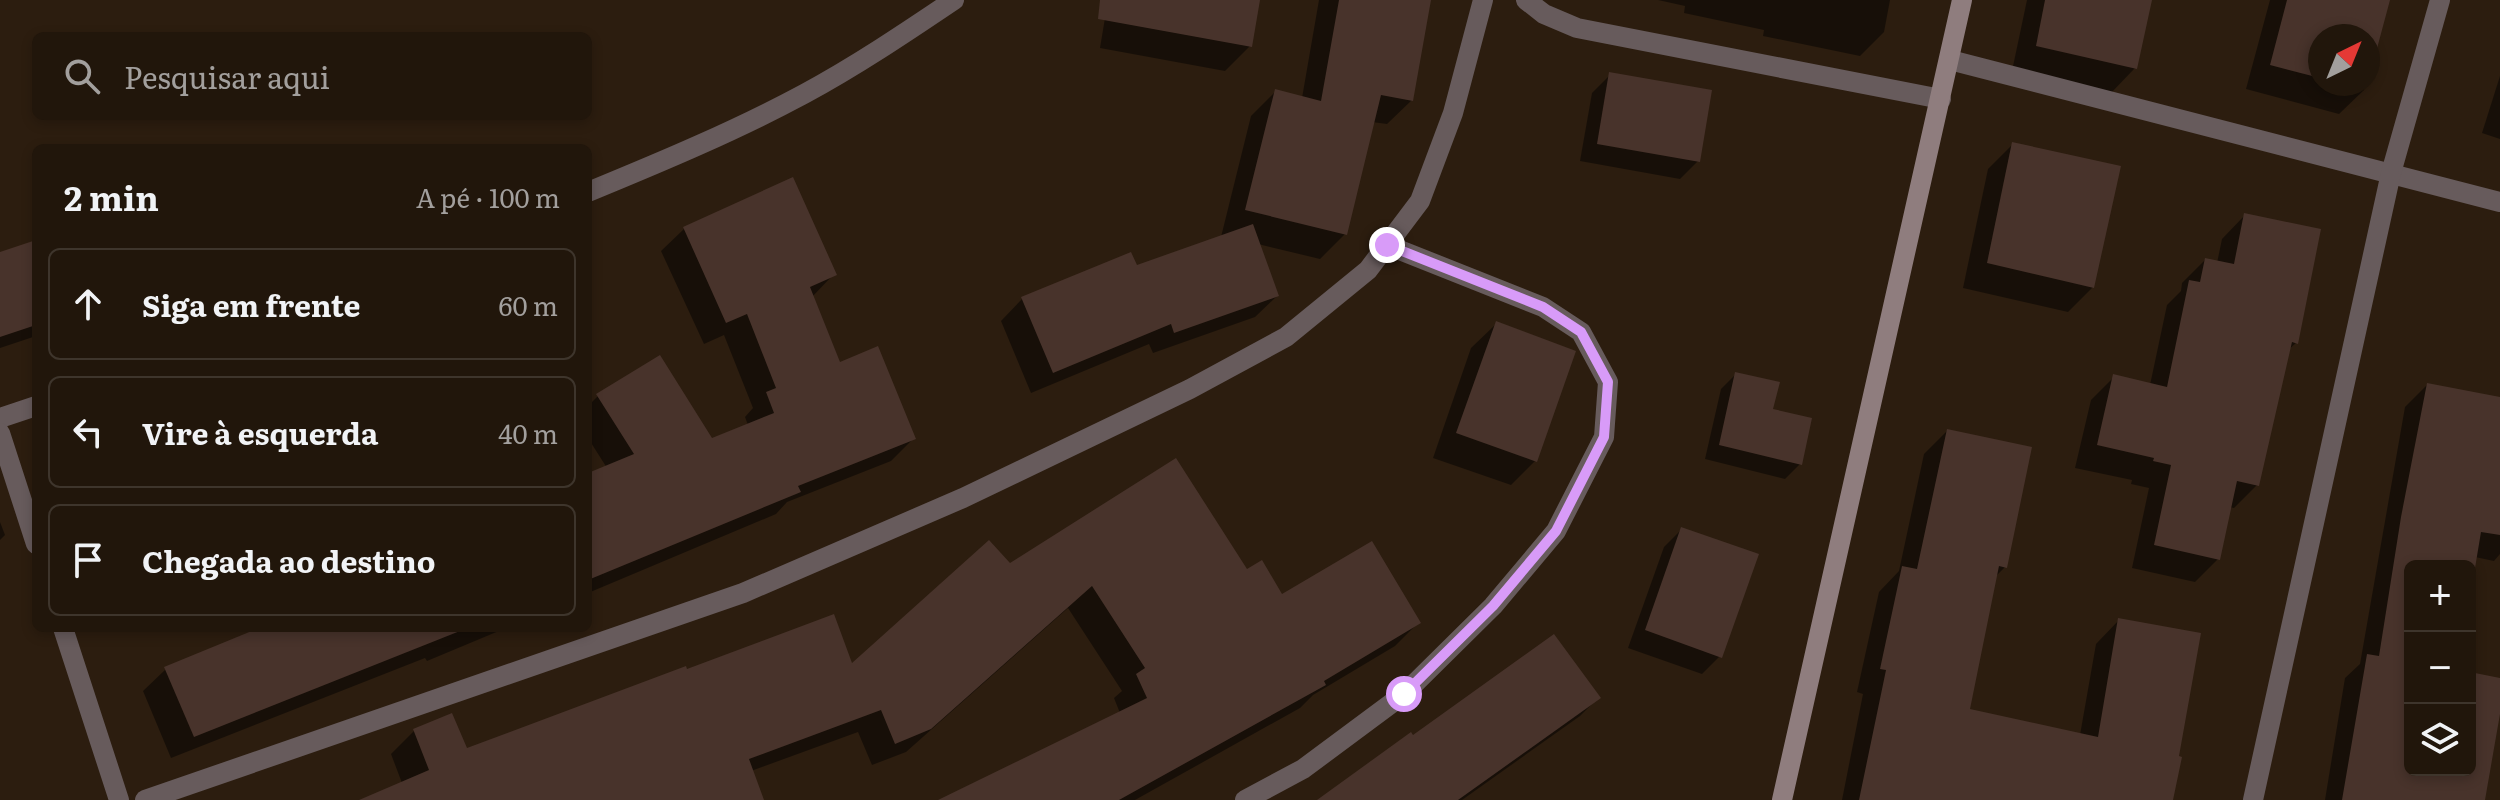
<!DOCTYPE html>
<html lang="pt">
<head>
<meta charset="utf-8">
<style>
	body { margin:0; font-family:Literata,serif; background:#291f14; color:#f1f3f6 }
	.controls { position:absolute; right:24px; bottom:24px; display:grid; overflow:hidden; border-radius:12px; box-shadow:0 4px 12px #0003 }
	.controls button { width:72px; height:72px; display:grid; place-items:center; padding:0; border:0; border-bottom:2px solid #3e352c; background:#21160b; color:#f1f3f6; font:40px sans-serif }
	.compass { position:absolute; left:2308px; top:24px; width:72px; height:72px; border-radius:50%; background:#21160b; box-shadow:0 4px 12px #0003; rotate:43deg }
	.stop { position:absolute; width:24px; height:24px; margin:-18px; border:6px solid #d89bf8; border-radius:50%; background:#fff }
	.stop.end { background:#d89bf8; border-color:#fff; box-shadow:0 2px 8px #0008 }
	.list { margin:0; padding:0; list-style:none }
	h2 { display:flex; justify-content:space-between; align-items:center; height:104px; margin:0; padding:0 32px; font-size:34px }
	h2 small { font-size:26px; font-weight:400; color:#a29f9d }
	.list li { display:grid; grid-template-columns:52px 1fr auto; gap:24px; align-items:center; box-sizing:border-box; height:112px; margin:0 16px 16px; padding:0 16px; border:2px solid #3e352c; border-radius:12px }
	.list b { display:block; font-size:30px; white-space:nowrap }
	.list em { font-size:26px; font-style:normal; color:#a29f9d }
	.icon { flex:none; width:44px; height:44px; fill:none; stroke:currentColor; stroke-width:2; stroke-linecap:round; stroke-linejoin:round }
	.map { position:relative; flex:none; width:2500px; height:800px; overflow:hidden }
	.search { position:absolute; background:#21160b; box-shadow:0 4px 12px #0003; left:32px; top:32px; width:560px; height:88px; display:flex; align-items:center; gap:20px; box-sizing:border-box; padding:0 28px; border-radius:12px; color:#a29f9d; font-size:30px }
	.panel { position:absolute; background:#21160b; box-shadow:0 4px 12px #0003; left:32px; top:144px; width:560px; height:488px; border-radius:12px }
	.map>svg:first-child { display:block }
	.shadow { fill:#0007 }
	.building { fill:#48332b }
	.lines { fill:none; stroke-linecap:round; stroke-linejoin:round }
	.street { stroke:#675b5c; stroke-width:20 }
	.secondary { stroke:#8f7d7e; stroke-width:20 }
	.route { stroke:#d89bf8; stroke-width:10 }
</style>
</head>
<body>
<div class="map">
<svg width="2500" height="800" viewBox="0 0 2500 800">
	<rect width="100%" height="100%" fill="#2c1d0f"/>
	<g class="shadow">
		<polygon points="1108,0 1258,0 1250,46 1225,71 1100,48"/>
		<polygon points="1319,0 1429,0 1412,100 1387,124 1372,122 1345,234 1320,259 1258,244 1277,296 1255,317 1153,353 1149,344 1031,393 1001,321 1022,299 1136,268 1221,237 1251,116 1275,92 1302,98"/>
		<polygon points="1658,0 1890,0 1884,32 1860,56 1763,36 1764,30 1684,13 1685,6"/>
		<polygon points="2027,0 2150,0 2135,68 2111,93 2012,71"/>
		<polygon points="2270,0 2388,0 2368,74 2368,36 2320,36 2320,84 2365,84 2364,90 2339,114 2246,89"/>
		<polygon points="1610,75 1698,161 1680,179 1580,161 1592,93"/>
		<polygon points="2500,76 2500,139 2482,133"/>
		<polygon points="2013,144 2093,287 2068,312 1963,288 1988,169"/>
		<polygon points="792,180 834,274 812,297 839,365 914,438 891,461 787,502 776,514 588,593 588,475 607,468 588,438 588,406 598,396 711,440 748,425 745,417 753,408 724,335 704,344 661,251 684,229"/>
		<polygon points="2245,215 2296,343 2288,350 2257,485 2234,508 2229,507 2218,559 2195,582 2132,568 2149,488 2131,484 2132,480 2075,468 2091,400 2114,377 2150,385 2167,305 2181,291 2182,283 2205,260 2217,263 2222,239"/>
		<polygon points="36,243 36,336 0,348 0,254"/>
		<polygon points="1496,324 1536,460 1511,485 1433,458 1471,348"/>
		<polygon points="1736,374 1771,410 1800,464 1785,479 1705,459 1721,389"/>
		<polygon points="2427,385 2500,399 2500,554 2494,561 2475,557 2470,586 2470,566 2410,566 2410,770 2470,770 2470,674 2500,680 2500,702 2483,800 2325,800 2345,678 2360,664 2405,407"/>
		<polygon points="1947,431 2005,567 1995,577 1967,710 2080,735 2096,644 2119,620 2171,800 1842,800 1863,694 1857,692 1879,592 1899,571 1924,454"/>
		<polygon points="0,522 5,535 0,540"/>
		<polygon points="1682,529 1720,656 1702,674 1628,648 1664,547"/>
		<polygon points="1009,566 1246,572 1281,597 1418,623 1395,646 1313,695 1300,708 1135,800 942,800 1120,713 1114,698 1122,691 1068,608 906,752 872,765 858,732 751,771 758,800 360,800 402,783 391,754 414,731 465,750 686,671 851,667"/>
		<polygon points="265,628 506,628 427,661 425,658 171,758 143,691 166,669"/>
		<polygon points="1598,698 1580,716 1462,800 1326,800 1413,738"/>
	</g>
	<g class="building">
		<polygon points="1100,0 1260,0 1252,47 1098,19"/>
		<polygon points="1339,0 1431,0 1413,101 1381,95 1347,235 1245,210 1275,89 1321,101"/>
		<polygon points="2045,0 2152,0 2137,69 2036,46"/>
		<polygon points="2287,0 2390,0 2368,82 2368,36 2320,36 2320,78 2270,65"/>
		<polygon points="1609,72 1712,90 1700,162 1597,144"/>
		<polygon points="2012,142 2121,166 2094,288 1987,263"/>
		<polygon points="793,177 837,275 810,287 840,362 878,346 916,439 798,486 801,492 588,580 588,473 634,454 596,394 660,355 712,438 774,413 766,392 776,388 747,314 726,323 683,227"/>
		<polygon points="2244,213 2321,229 2298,344 2292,342 2259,486 2237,481 2220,560 2154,545 2171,465 2153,461 2154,458 2097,445 2113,374 2167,387 2189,280 2200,282 2205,258 2234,264"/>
		<polygon points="1253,224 1279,296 1174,333 1171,324 1053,373 1021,297 1131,252 1137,265"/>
		<polygon points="36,240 36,325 0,337 0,252"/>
		<polygon points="1496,321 1576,351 1537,462 1456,433"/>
		<polygon points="1735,372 1780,382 1773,409 1812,418 1802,465 1719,445"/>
		<polygon points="2427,383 2500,397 2500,535 2481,532 2470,598 2470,566 2410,566 2410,770 2470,770 2470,672 2500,678 2500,714 2485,800 2342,800 2367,654 2379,656 2401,517"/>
		<polygon points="1947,429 2032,447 2007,568 1999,566 1970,709 2098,737 2118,618 2201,633 2179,756 2182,757 2173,800 1859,800 1886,670 1880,669 1902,566 1917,569"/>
		<polygon points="1176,458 1247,569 1262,560 1282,594 1372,541 1421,623 1324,681 1326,685 1119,800 938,800 1147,698 1136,674 1145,668 1092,586 931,729 895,744 881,710 749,759 764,800 359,800 429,770 413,729 452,713 467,748 686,666 687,669 834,614 852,663 989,540 1010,563"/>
		<polygon points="1681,527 1759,554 1722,658 1645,630"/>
		<polygon points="259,628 465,628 465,629 194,737 164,667"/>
		<polygon points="1554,634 1601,698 1458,800 1317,800 1411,732 1413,735"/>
	</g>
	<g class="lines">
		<g class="street">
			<polyline points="1526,0 1544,14 1577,28 1941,99"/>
			<polyline points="1950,60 2500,202"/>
			<path d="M588 192C661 162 735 131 804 94 856 66 905 33 954 0"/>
			<polyline points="0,418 36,406"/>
			<polyline points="0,433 36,544"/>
			<polyline points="63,628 119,800"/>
			<polyline points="145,800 743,593 963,498 1190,389 1286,337 1368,270 1420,201 1453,113 1483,0"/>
			<polyline points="1245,800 1303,769 1404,694 1493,606 1556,531 1604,437 1608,382 1581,332 1543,307 1387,245"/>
			<polyline points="2253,800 2391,173 2440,0"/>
		</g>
		<polyline class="secondary" points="1782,800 1962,0"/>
	</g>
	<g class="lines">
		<polyline class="route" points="1387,245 1543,307 1581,332 1608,382 1604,437 1556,531 1493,606 1404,694"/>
	</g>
</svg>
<div class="controls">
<button>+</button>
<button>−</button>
<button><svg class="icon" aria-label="layers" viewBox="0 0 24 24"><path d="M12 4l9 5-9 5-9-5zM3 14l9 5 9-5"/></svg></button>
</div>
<svg class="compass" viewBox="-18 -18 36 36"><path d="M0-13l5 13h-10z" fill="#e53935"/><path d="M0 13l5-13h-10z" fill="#a29f9d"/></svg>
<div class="stop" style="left:1404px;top:694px"></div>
<div class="stop end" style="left:1387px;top:245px"></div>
<div class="search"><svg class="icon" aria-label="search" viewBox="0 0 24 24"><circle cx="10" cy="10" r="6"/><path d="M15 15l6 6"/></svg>Pesquisar aqui</div>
<section class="panel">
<h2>2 min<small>A pé · 100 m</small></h2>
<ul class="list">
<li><svg class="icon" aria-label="ahead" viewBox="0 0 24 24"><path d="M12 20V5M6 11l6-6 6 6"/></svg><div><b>Siga em frente</b></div><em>60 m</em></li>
<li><svg class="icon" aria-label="left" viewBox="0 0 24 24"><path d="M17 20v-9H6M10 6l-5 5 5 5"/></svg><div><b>Vire à esquerda</b></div><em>40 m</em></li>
<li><svg class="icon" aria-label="arrive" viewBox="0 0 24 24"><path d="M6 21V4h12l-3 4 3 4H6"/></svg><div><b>Chegada ao destino</b></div></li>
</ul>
</section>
</div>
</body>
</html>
